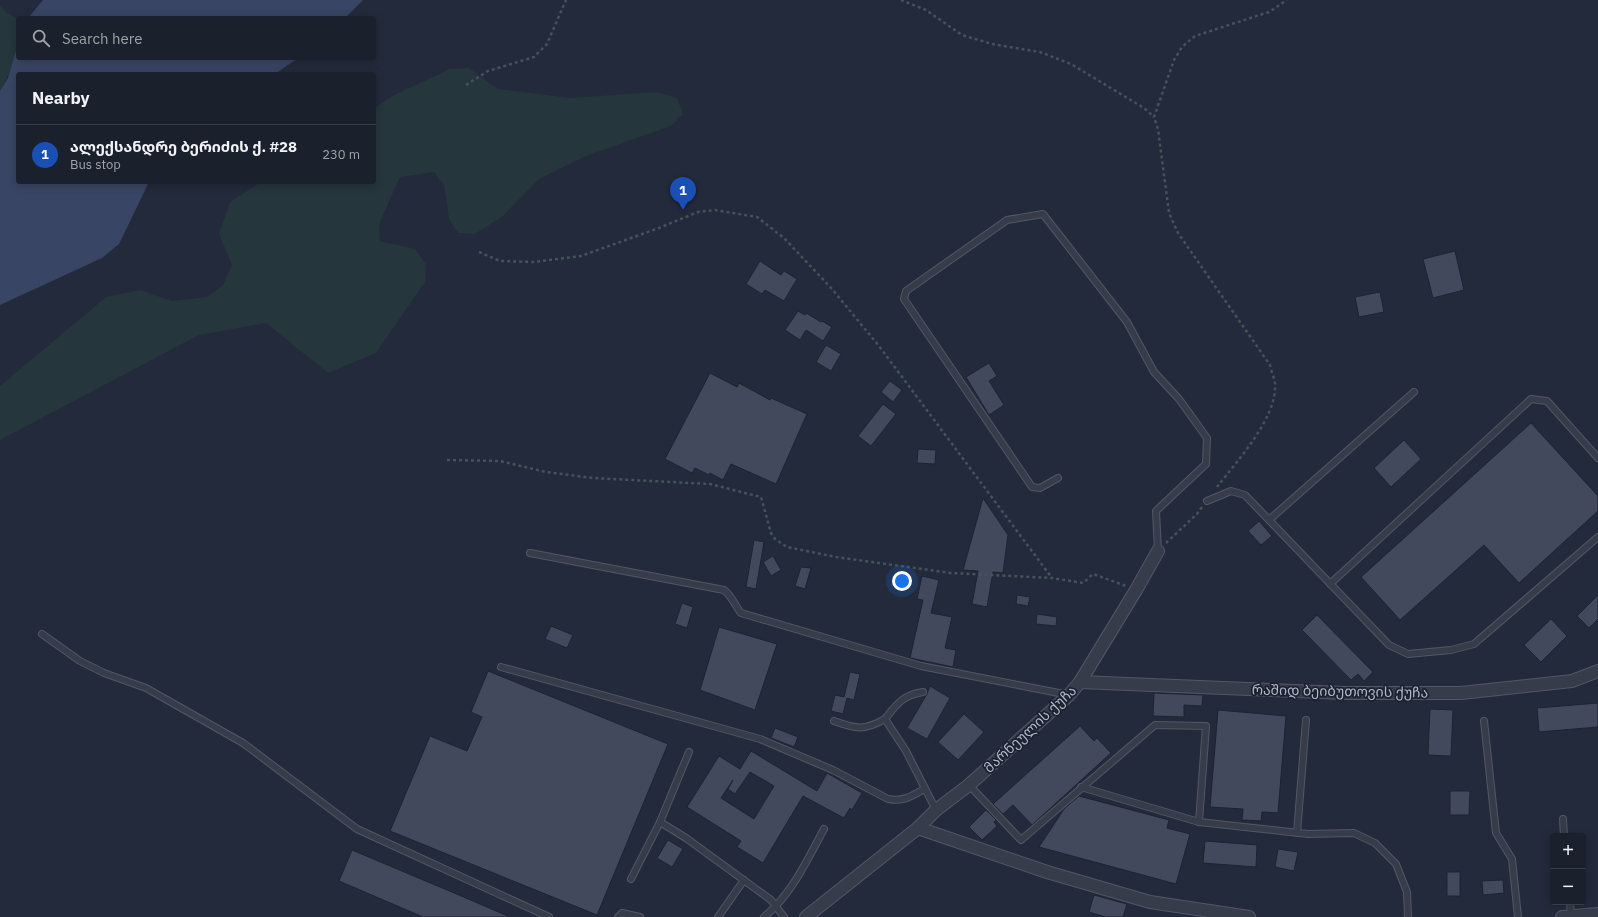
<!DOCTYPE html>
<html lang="en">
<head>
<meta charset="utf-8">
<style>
	body { margin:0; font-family:"IBM Plex Sans","Noto Sans Georgian",sans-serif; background:#232834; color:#f1f3f6 }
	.controls { position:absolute; right:12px; bottom:12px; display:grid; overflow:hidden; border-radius:4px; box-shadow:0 2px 10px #0003 }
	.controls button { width:36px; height:36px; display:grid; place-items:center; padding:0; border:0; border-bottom:1px solid #383e48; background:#1a202c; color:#f1f3f6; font:20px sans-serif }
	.you { position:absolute; left:902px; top:581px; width:14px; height:14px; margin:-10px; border:3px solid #fff; border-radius:50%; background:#1a73e8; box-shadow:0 0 0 6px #1a73e833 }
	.badge { display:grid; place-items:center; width:26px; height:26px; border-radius:50%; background:#8bbbb9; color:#fff; font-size:13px; font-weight:700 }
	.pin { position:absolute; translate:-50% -33px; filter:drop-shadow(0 1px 2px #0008) }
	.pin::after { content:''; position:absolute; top:21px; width:14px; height:12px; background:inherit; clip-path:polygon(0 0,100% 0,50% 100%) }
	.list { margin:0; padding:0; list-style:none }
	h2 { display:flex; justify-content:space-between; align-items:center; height:52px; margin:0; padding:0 16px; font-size:17px }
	h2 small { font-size:13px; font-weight:400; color:#9fa3a9 }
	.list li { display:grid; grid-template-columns:26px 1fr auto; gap:12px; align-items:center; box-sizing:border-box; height:60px; padding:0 16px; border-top:1px solid #383e48 }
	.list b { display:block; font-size:15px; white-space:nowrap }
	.list p { margin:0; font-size:13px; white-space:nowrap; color:#9fa3a9 }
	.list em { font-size:13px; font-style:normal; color:#9fa3a9 }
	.icon { flex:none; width:22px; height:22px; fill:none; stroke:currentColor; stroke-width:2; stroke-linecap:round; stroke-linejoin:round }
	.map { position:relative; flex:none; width:1598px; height:917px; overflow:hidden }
	.search { position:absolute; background:#1a202c; box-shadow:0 2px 10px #0003; left:16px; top:16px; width:360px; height:44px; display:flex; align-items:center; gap:10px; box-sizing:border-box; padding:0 14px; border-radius:4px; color:#9fa3a9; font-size:15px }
	.panel { position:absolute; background:#1a202c; box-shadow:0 2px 10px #0003; left:16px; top:72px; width:360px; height:112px; border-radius:4px }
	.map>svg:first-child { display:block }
	.green { fill:#25363c }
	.water { fill:#394564 }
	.building { fill:#42495d; stroke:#1e2332; fill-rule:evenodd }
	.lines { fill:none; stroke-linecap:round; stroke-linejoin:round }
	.service-casing { stroke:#525766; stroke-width:8 }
	.minor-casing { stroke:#525766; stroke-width:14 }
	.path { stroke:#435359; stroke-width:2.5; stroke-dasharray:3 3; stroke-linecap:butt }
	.service { stroke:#373c4b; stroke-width:6 }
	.minor { stroke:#373c4b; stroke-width:12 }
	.labels { text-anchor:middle; stroke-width:3.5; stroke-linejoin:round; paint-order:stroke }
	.street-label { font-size:14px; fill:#b2b7c7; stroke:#1c2130 }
</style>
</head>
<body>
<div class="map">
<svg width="1598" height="917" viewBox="0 0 1598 917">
	<rect width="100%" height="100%" fill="#232a3b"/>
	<g class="green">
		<path d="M0 5 7 13 18 19C18 46 14 68 0 91Z"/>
		<polygon points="469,68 498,89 515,91 570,98 656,92 677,98 683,114 671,126 586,156 539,179 503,216 475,234 458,233 449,219 444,185 434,172 400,177 379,224 380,241 415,249 426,264 425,282 376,353 328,373 266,323 199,335 0,440 0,386 106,297 140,290 172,301 207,297 223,285 232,265 219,234 230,202 261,182 374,182 374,108 394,95 450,69"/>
	</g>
	<g class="water">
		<polygon points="43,0 363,0 345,18 28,18"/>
		<polygon points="18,43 18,58 298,58 275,74 18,74 18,182 149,182 119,244 102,258 0,305 0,91 8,78"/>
	</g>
	<g class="building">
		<polygon points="1455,251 1464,290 1433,298 1423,259"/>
		<polygon points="760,261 781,275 784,271 797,279 784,301 765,290 762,294 746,284"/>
		<polygon points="1380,292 1384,312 1359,317 1355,297"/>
		<polygon points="798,311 805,315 806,313 821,322 822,321 832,327 823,341 806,330 800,340 785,330"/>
		<polygon points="826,345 841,354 831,371 816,362"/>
		<polygon points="989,363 997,376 989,381 1004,405 989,415 966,377"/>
		<polygon points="710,373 737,387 739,383 770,400 771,398 807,414 776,484 731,464 723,480 710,473 709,475 695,468 692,473 665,459"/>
		<polygon points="890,381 902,390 893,402 881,392"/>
		<polygon points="883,404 896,414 871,446 858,436"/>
		<polygon points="1531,423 1598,496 1598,511 1519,583 1484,545 1400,620 1361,577"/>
		<polygon points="1404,440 1421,459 1391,487 1374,468"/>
		<polygon points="918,449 936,450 935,464 917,463"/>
		<polygon points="983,498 1008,535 1003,573 993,572 987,607 972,604 978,571 963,570"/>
		<polygon points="1259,521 1272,536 1261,545 1248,531"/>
		<polygon points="754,540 764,542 756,589 746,587"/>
		<polygon points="773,556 781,570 771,576 763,562"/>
		<polygon points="801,567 811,568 805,589 795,586"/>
		<polygon points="922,576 939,580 931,613 952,617 945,648 956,650 953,667 910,658 923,600 917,599"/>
		<polygon points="1017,595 1030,597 1028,606 1016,604"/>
		<polygon points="1598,595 1598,619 1589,628 1577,616"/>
		<polygon points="682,603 693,607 687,628 675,624"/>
		<polygon points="1037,614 1057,617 1056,626 1036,624"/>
		<polygon points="1317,615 1373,672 1364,681 1358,674 1351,680 1302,630"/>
		<polygon points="1551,619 1567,636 1541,662 1524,645"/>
		<polygon points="551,626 573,635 567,648 545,639"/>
		<polygon points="719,627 777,644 755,710 700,690"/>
		<polygon points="488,671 668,744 597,915 390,831 430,736 467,751 482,717 471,712"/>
		<polygon points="850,672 860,674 854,700 847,698 843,714 831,711 835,695 844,697"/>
		<polygon points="930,686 950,698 927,739 907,728 927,694"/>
		<polygon points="1154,693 1203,695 1202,706 1184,705 1184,717 1153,716"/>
		<polygon points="1598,703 1598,727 1539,732 1537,708"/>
		<polygon points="1430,709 1453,710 1451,756 1428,755"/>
		<polygon points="1218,710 1286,716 1278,813 1262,812 1261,821 1242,820 1243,809 1210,807"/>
		<polygon points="964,714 984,732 958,760 938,742"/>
		<polygon points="1080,726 1094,741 1097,738 1111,753 1032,825 1013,805 1003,814 993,804"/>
		<polygon points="775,728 798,737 794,747 771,738"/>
		<path d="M751 751 817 791 827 773 862 793 852 810 850 808 844 818 803 796 763 863 737 847 741 841 687 807 719 756 740 769ZM750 772 774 786 754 819 721 798 733 780 728 789 735 794Z"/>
		<polygon points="1450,791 1470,791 1469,815 1450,815"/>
		<polygon points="1079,796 1169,820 1167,828 1190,834 1176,884 1039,847 1064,809"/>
		<polygon points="986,810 996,820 994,822 997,826 982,840 969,827"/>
		<polygon points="668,840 683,849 672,867 657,858"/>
		<polygon points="1205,841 1257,845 1256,867 1203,863"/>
		<polygon points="1278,849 1298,852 1294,871 1275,867"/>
		<polygon points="352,850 459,895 510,917 423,917 339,881"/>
		<rect x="1447" y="872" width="13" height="24"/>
		<polygon points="1503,880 1504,893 1483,895 1482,881"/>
		<polygon points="1094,895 1127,904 1123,917 1105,917 1089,912"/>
	</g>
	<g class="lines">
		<defs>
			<g id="service">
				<polyline points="1058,478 1040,488 1032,487 904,299 906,291 1007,220 1043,214 1127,322 1154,372 1179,399 1207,438 1206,464 1156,511 1158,551"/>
				<polyline points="1207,501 1231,491 1245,495 1389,645 1408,654 1451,650 1474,644 1598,537"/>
				<polyline points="1269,520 1414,392"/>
				<path d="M530 553 724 590C732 596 735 606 741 613L921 666 1069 695"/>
				<polyline points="1330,584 1531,399 1547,401 1598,458"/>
				<polyline points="42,634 80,661 104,673 146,688 243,743 357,829 549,917"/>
				<path d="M501 667 760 739 833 770 888 799C903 802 912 796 924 789"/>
				<path d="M885 719C897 704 903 695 923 692"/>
				<path d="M834 721C856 729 864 731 885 719L906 751 936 810"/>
				<polyline points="1484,721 1496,833 1512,859 1518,917"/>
				<polyline points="969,785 1021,840 1155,725 1206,726 1199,822"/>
				<polyline points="1081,787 1199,822 1308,834 1354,833 1375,843 1396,864 1407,892 1408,917"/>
				<polyline points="1563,819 1564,836"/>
				<polyline points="660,822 686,838 771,900 784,917"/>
				<polyline points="1297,833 1306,720"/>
				<polyline points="631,879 660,822 689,752"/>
				<polyline points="1570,902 1571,916"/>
				<polyline points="618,917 622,913 640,917"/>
				<polyline points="718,917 744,880"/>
				<path d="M764 917C792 894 807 860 824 829"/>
			</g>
			<g id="minor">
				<polyline points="1080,682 1344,693 1461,693 1572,681 1598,671"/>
				<polyline points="918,828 1047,872 1150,902 1249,917"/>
				<polyline points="806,917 918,828 936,810 969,785 1069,695 1080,682 1136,590 1158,551"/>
				<polyline points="1562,917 1598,914"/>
			</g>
		</defs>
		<use href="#service" class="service-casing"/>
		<use href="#minor" class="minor-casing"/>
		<g class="path">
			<polyline points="901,0 926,10 962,35 992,44 1040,52 1071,64 1144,108 1154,117"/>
			<polyline points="466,85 488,71 534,57 547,44 566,0"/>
			<polyline points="479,252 500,261 534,262 581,256 659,228 698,212 715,210 757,217 784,238 832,289 879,346 1052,578"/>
			<polyline points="447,460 500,461 546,472 593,478 710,484 761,497 771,533 775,539 787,547 836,557 951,573 1052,578 1083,583 1093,574 1126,586"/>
			<path d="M1217 487C1237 461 1278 417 1275 383 1274 377 1271 371 1270 365L1178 233 1169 213 1158 129 1154 117 1174 60 1182 47 1195 36 1269 12 1287 0"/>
			<polyline points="1166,543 1197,514 1202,507"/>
		</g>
		<use href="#service" class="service"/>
		<use href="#minor" class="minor"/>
	</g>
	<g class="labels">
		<g class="street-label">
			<text transform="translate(1340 691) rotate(1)" y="5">რაშიდ ბეიბუთოვის ქუჩა</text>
			<text transform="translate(1030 729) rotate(-43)" y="5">მარნეულის ქუჩა</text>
		</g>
	</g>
</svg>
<div class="controls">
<button>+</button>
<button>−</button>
</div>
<div class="you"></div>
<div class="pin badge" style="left:683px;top:210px;background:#1a4fb4">1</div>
<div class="search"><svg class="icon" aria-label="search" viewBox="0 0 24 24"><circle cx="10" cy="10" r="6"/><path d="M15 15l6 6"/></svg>Search here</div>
<section class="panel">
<h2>Nearby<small></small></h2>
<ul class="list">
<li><span class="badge" style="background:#1a4fb4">1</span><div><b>ალექსანდრე ბერიძის ქ. #28</b><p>Bus stop</p></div><em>230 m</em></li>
</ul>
</section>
</div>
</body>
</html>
